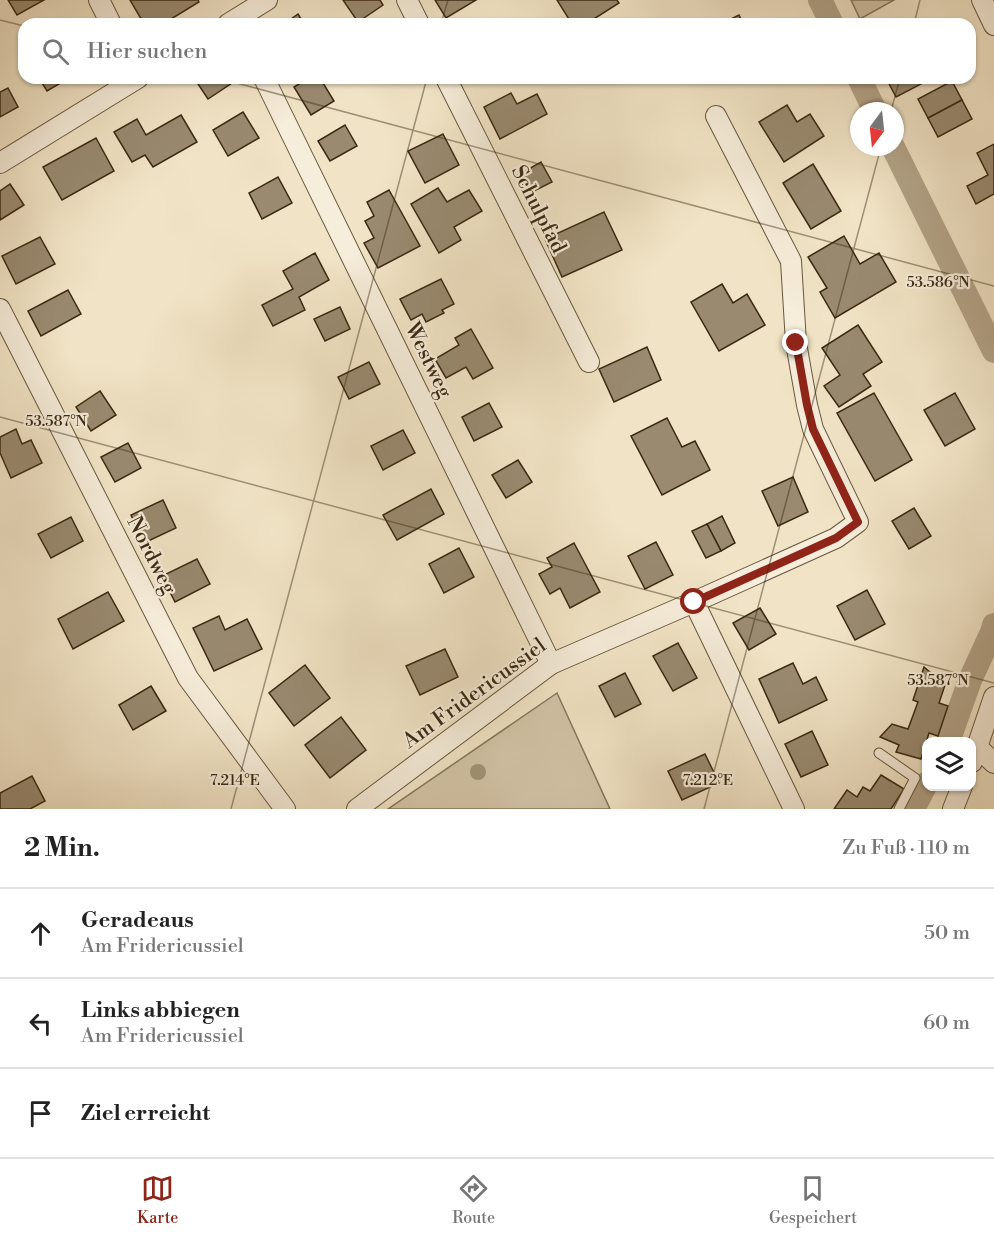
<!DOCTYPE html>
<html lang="de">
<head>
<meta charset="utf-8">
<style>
	body { margin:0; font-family:"Libre Bodoni",serif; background:#f2f2f2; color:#222 }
	.controls { position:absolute; right:18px; bottom:18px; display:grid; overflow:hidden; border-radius:12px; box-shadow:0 2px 4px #0004 }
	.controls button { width:54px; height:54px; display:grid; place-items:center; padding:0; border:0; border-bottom:2px solid #e0e0e0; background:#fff; color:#222; font:30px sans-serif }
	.compass { position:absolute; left:850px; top:102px; width:54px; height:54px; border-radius:50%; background:#fff; box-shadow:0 2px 4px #0004; rotate:195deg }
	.stop { position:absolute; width:18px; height:18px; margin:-14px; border:4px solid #8f2418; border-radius:50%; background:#fff }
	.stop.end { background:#8f2418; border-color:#fff; box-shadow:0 2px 6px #0008 }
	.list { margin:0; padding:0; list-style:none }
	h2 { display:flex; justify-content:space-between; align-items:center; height:78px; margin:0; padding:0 24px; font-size:26px }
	h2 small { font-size:20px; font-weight:400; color:#767676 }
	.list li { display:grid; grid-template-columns:39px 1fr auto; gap:18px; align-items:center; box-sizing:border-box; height:90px; padding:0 24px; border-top:2px solid #e0e0e0 }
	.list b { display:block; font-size:22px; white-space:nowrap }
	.list p { margin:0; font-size:20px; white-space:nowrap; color:#767676 }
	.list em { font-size:20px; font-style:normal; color:#767676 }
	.icon { flex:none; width:33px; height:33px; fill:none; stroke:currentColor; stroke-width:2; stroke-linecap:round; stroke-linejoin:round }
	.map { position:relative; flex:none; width:994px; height:809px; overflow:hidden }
	.search { position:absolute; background:#fff; box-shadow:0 2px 4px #0004; left:18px; right:18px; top:18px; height:66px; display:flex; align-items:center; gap:15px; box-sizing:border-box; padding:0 21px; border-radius:18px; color:#767676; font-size:22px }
	.sheet { height:348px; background:#fff }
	nav { display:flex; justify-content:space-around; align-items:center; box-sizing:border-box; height:84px; border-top:2px solid #e0e0e0; background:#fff; font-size:16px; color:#767676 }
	nav a { display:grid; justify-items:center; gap:3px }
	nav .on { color:#8f2418 }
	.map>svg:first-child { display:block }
	.green { fill:#d2c4a7; stroke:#86765c; stroke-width:1.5 }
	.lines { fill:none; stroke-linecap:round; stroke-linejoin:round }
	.canal { stroke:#b3a489; stroke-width:24 }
	.building { fill:#998a70; stroke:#3a2912; stroke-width:1.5 }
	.service-casing { stroke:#68583f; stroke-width:11 }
	.minor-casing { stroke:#68583f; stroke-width:22 }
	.service { stroke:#f6edda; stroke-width:9 }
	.minor { stroke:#f6edda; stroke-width:20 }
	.tree { fill:#a19377 }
	.route { stroke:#8f2418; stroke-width:8 }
	.ticks { fill:none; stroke:#3a2912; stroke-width:1.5; stroke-opacity:0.45 }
	.labels { text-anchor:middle; stroke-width:4.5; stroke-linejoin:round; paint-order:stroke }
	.street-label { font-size:21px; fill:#3a2912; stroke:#f6edda }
	.ticks-label { font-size:15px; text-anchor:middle; fill:#3a2912; stroke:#f6edda; stroke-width:4.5; stroke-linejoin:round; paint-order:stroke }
</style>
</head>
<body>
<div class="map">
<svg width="994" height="809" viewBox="0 0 994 809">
	<rect width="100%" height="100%" fill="#f1e4c6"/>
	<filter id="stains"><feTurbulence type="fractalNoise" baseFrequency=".00333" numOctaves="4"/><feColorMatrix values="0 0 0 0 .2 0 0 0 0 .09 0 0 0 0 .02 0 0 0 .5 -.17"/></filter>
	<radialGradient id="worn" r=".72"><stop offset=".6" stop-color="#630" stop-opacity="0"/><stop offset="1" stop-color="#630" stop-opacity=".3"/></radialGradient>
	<g class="green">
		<polygon points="851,0 894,0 860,19"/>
		<polygon points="557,693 610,809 388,809"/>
	</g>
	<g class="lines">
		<g class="canal">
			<polyline points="820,0 832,24"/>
			<polyline points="859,78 875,111"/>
			<polyline points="893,147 994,351"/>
			<polyline points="948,742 970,680 992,632 994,625"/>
			<polyline points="913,809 926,784"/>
		</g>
	</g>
	<g class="building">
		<polygon points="8,0 44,0 17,15"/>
		<polygon points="130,0 198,0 199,2 163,24 144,24"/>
		<polygon points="343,0 380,0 383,5 358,22"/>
		<polygon points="435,0 476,0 446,18"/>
		<polygon points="557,0 617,0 619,3 586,24 572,24"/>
		<polygon points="298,14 304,24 284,24"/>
		<polygon points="739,15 743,24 721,24"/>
		<polygon points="39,78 69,78 47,91"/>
		<polygon points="194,78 233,78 235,81 208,99"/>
		<polygon points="309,78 320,78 334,101 311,115 294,87"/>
		<polygon points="886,78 921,78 923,83 896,97"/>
		<polygon points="952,81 962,100 928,118 918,99"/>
		<polygon points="8,88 18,107 0,117 0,92"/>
		<polygon points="511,93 517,104 537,94 547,114 500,139 484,107"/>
		<polygon points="962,100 972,119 938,137 928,118"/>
		<polygon points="787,105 797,122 810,114 824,136 784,162 759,122"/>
		<polygon points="243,112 259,138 228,156 213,130"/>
		<polygon points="181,115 197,142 153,167 145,155 132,162 114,132 137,119 146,135"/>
		<polygon points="345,125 357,146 330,161 318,141"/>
		<polygon points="443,134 459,165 425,183 408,151"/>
		<polygon points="96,138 114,171 62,200 43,167"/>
		<polygon points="994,144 994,194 976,204 967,186 988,175 977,153"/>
		<polygon points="541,162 552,182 528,194 518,175"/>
		<polygon points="813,164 841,211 811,229 783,183"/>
		<polygon points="278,177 292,203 262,219 249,193"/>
		<polygon points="10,184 24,205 0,220 0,191"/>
		<polygon points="438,188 447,202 469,190 482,211 454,227 461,240 439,253 411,204"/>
		<polygon points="389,190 420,246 378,268 364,243 374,238 365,221 374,216 367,202"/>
		<polygon points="604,212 622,250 562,277 545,239"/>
		<polygon points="844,236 860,264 879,253 896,282 835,318 820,292 827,288 808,257"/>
		<polygon points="40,237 55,264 16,284 2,256"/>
		<polygon points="315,253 329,280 299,297 305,310 273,326 262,305 293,289 283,271"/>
		<polygon points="441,279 454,304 442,310 444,313 426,322 422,314 411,320 400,299"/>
		<polygon points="722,284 733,303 747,294 765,325 719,351 691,302"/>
		<polygon points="68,290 81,314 41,336 28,311"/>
		<polygon points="340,307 350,329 325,341 314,319"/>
		<polygon points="858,325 882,362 863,374 871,386 839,407 824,386 840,375 822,348"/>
		<polygon points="471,329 493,368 473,379 466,367 446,378 435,359 459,345 455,338"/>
		<polygon points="647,347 661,380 614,402 599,369"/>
		<polygon points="369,362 380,384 349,399 338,377"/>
		<polygon points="100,391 116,415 91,431 76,407"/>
		<polygon points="874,393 912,460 875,481 837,413"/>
		<polygon points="955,393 975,429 945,446 924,410"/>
		<polygon points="489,403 502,427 474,441 462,417"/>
		<polygon points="667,418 682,447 695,441 710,470 662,495 631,436"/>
		<polygon points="16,429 22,444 31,440 42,463 11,478 0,453 0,437"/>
		<polygon points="403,430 415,453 383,470 371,446"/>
		<polygon points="128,443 141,468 115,482 101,457"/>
		<polygon points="518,460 532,482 506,498 492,475"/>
		<polygon points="793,477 808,512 778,526 762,491"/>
		<polygon points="431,489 444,514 397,540 383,515"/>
		<polygon points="163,500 176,528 144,543 131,515"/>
		<polygon points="914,508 931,536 909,549 892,521"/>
		<polygon points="722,516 735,543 721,551 707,524"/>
		<polygon points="71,517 83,541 51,558 38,534"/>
		<polygon points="707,524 721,551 706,558 692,531"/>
		<polygon points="656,542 673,575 645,589 628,556"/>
		<polygon points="574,543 600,592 570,608 560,588 550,594 539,574 552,567 547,558"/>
		<polygon points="459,548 474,577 444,593 429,564"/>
		<polygon points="197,559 210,584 175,602 162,576"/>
		<polygon points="867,590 885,624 855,640 837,606"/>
		<polygon points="108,592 124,621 73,649 58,619"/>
		<polygon points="760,608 776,634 749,650 733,623"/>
		<polygon points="219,616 225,630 247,619 262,649 214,671 193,628"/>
		<polygon points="678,643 697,678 673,691 653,656"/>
		<polygon points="445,649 458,677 420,695 406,666"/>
		<polygon points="793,663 803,684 816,677 827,700 779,723 759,679"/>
		<polygon points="305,665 330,698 294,726 269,693"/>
		<polygon points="924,667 945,685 939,703 948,706 938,736 929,733 921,759 896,752 899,745 880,737 892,724 908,729 918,702 913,700"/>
		<polygon points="625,673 641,704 615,717 599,686"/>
		<polygon points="151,686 166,711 133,730 119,705"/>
		<polygon points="341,717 366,750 330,778 305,745"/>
		<polygon points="812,731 828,765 801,777 785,744"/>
		<polygon points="705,754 719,783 682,800 668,771"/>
		<polygon points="881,775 904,789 891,809 834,809 847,790 857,797 863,787 870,791"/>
		<polygon points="32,776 45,801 30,809 0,809 0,793"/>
	</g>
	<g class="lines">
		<defs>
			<polyline id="service" points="879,753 915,778 899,809"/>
			<g id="minor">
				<polyline points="99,0 111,24"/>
				<polyline points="407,0 419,24"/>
				<polyline points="982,0 994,25"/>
				<polyline points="228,24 267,0"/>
				<polyline points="264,78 551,664"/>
				<polyline points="446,78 589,362"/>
				<polyline points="0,163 138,78"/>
				<polyline points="0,309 188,678 285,809"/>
				<polyline points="694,602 794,809"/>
				<polyline points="977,747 994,763"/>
				<polyline points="972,762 994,697"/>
				<polyline points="357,809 551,664 694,602 836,538 858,522 813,429 807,405 796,343 791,261 716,116"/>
				<polyline points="953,809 962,786"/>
			</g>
		</defs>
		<use href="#service" class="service-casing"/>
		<use href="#minor" class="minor-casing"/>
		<use href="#service" class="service"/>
		<use href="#minor" class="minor"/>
	</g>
	<circle class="tree" cx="478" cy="772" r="8"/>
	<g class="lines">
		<polyline class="route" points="694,602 836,538 858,522 813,429 807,405 796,343"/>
	</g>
	<path class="ticks" d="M0 20 24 26M441 24 448 0M914 24 920 0M218 78 994 286M891 111 900 78M0 417 994 683M231 809 427 78M704 809 881 147"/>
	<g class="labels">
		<g class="street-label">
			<text transform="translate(539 209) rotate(63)" y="7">Schulpfad</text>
			<text transform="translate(429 360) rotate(64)" y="7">Westweg</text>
			<text transform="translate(152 555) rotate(63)" y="7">Nordweg</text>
			<text transform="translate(474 693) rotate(-36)" y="7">Am Fridericussiel</text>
		</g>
	</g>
	<g class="ticks-label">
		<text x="938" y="287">53.586°N</text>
		<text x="56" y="426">53.587°N</text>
		<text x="938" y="685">53.587°N</text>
		<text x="235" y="785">7.214°E</text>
		<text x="708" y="785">7.212°E</text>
	</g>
	<rect width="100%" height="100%" filter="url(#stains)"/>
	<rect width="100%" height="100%" fill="url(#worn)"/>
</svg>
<div class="controls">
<button><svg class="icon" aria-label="layers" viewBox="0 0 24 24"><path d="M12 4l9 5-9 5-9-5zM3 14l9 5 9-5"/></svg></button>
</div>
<svg class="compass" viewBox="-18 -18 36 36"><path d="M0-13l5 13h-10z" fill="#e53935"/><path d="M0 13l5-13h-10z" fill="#767676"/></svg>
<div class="stop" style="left:694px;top:602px"></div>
<div class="stop end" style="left:796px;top:343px"></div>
<div class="search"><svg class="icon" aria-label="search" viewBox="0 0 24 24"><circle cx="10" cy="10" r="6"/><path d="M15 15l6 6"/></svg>Hier suchen</div>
</div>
<section class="sheet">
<h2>2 Min.<small>Zu Fuß · 110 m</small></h2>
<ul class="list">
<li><svg class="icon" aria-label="ahead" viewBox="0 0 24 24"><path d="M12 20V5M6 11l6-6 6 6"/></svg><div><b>Geradeaus</b><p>Am Fridericussiel</p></div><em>50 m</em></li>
<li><svg class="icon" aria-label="left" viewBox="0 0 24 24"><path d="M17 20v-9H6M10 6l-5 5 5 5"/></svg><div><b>Links abbiegen</b><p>Am Fridericussiel</p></div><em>60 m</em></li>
<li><svg class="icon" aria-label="arrive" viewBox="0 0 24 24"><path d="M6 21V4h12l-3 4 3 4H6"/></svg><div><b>Ziel erreicht</b></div></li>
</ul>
</section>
<nav>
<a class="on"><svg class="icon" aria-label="map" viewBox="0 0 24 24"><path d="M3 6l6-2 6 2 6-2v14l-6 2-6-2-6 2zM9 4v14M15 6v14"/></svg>Karte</a>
<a><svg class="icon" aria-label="directions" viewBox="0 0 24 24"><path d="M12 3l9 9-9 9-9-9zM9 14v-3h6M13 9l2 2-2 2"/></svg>Route</a>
<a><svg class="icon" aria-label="saved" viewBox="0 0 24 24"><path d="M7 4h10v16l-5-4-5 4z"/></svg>Gespeichert</a>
</nav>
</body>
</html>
